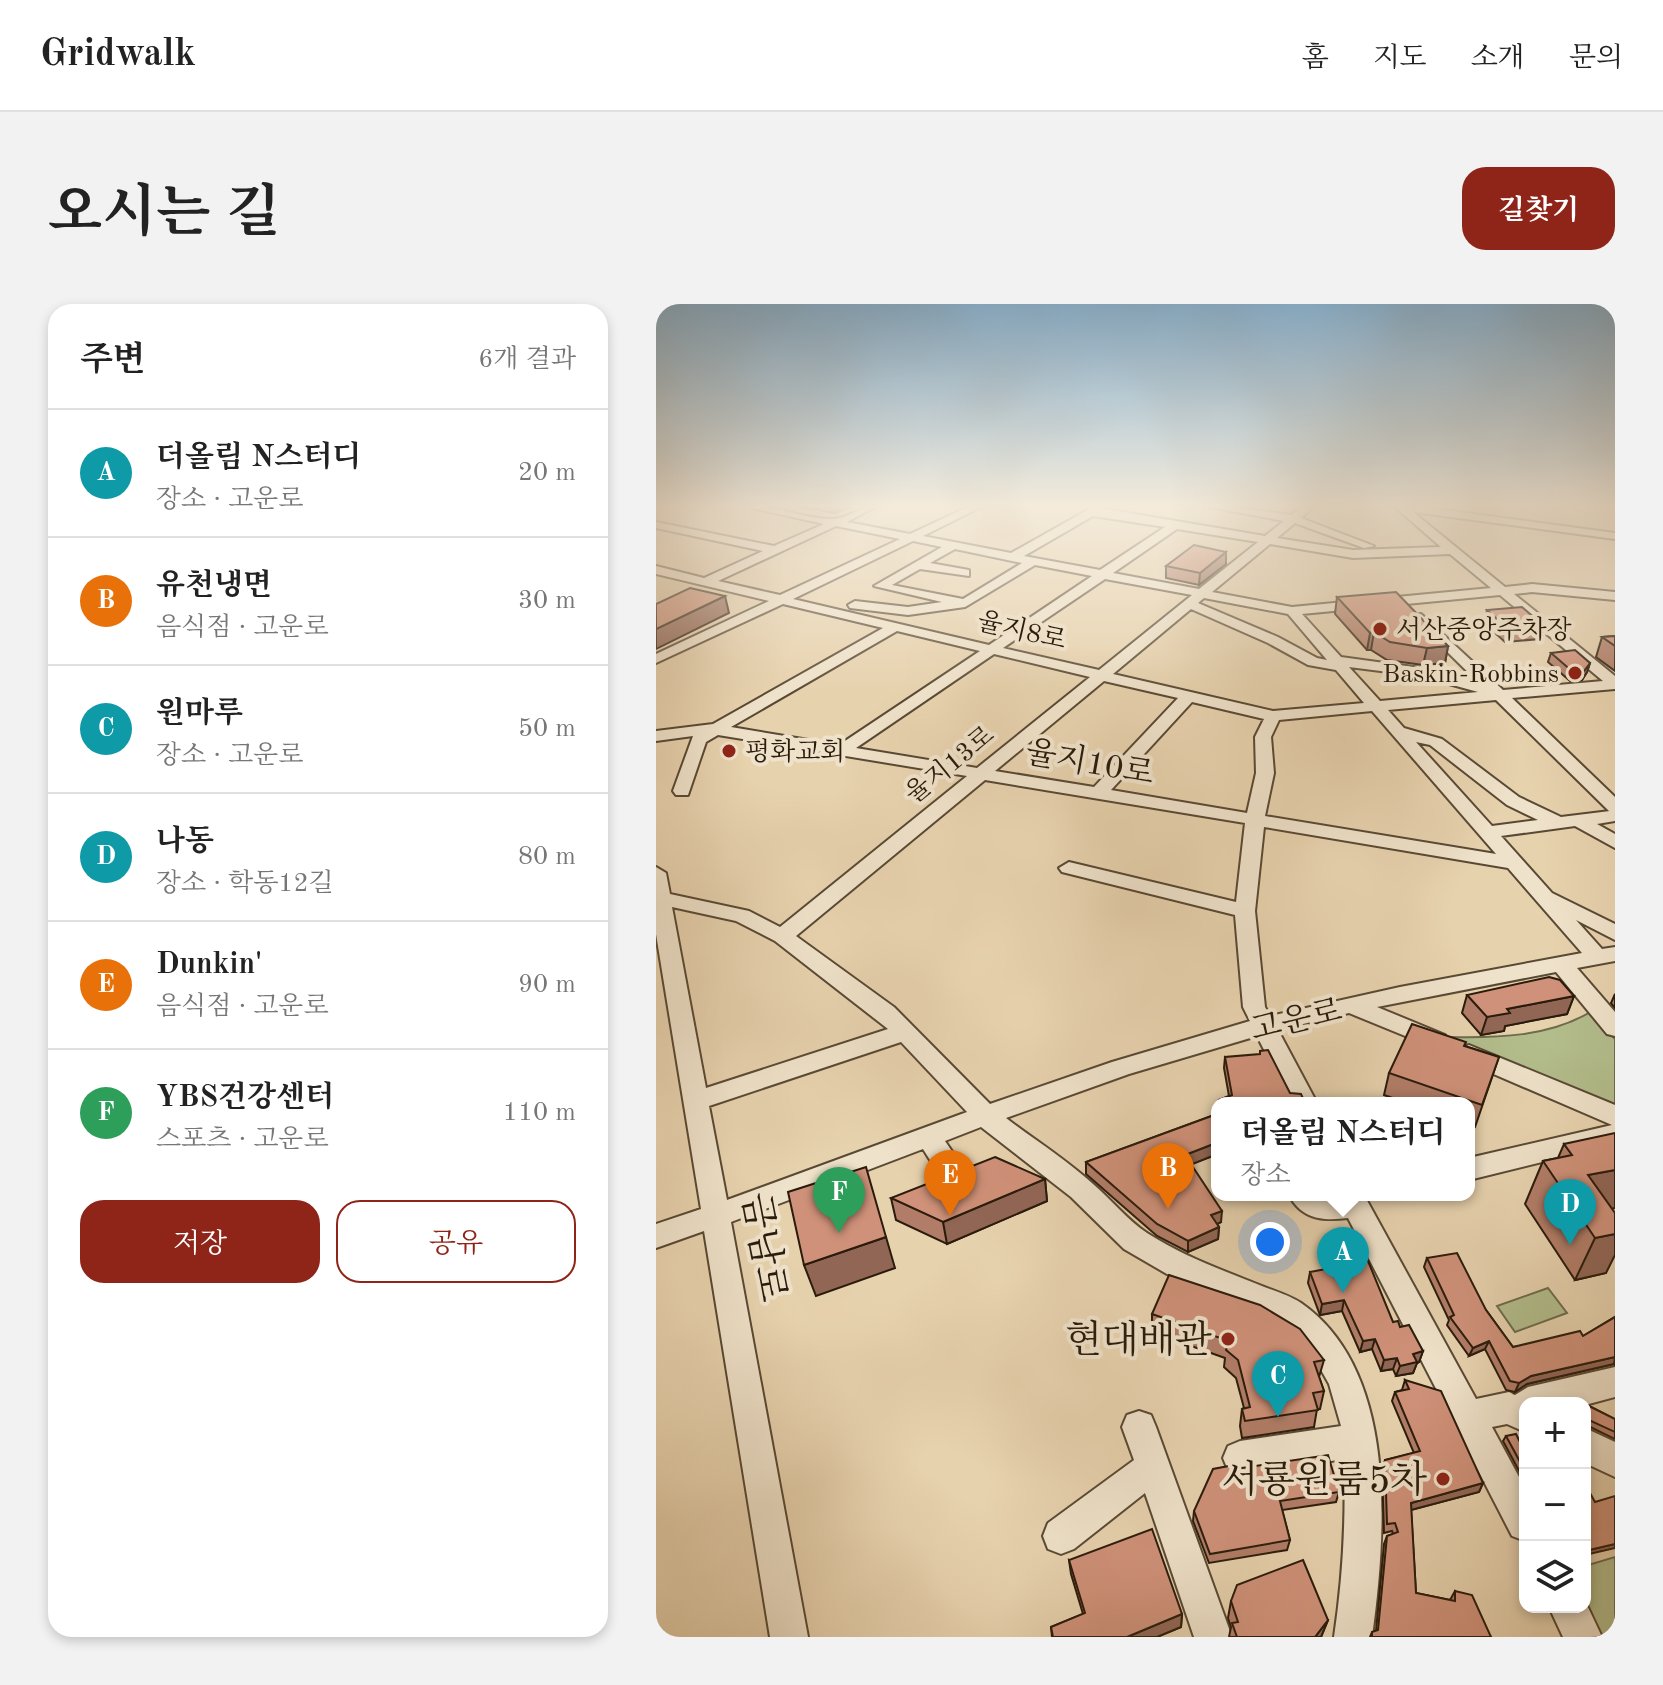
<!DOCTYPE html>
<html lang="ko">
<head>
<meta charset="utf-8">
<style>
	body { margin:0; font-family:"Old Standard TT","Noto Serif KR",serif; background:#f2f2f2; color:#222 }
	.controls { position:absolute; right:24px; bottom:24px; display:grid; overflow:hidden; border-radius:16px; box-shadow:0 4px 12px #0003 }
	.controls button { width:72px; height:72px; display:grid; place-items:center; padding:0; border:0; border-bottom:2px solid #e0e0e0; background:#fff; color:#222; font:40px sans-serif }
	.you { position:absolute; left:614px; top:938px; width:28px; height:28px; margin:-20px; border:6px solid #fff; border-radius:50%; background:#1a73e8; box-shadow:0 0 0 12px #1a73e833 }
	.badge { display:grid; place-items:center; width:52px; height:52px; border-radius:50%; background:#8f2418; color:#fff; font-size:26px; font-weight:700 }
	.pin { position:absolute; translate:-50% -66px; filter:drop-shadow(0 2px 4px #0008) }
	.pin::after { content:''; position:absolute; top:42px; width:28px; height:24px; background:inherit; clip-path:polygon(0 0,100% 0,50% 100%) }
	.popup { position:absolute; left:555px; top:793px; width:264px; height:104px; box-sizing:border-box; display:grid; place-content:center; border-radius:16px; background:#fff; filter:drop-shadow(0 2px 6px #0005); font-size:26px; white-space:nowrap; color:#767676 }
	.popup b { font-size:30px; color:#222 }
	.popup::after { content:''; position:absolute; left:50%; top:100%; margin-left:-16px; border:16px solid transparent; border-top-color:#fff }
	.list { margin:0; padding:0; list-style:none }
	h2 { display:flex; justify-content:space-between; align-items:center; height:104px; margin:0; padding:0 32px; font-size:34px }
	h2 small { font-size:26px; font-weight:400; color:#767676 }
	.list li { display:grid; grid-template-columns:52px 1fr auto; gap:24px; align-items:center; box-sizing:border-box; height:128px; padding:0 32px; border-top:2px solid #e0e0e0 }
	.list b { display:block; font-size:30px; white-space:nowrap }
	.list p { margin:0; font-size:26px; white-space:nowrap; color:#767676 }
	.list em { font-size:26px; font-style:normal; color:#767676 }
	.actions { display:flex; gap:16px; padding:24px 32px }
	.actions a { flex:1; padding:18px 0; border:2px solid #8f2418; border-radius:24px; text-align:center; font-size:28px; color:#8f2418 }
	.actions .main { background:#8f2418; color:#fff }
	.icon { flex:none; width:44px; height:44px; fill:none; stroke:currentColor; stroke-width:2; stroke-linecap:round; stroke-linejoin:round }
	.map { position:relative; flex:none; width:959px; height:1333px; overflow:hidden; border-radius:24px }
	header { display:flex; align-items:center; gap:48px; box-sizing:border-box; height:112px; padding:0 40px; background:#fff; border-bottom:2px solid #e0e0e0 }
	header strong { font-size:38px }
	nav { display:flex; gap:44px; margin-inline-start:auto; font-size:28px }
	.intro { display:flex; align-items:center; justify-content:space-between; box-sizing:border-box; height:192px; padding:0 48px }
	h1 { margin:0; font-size:56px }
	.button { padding:20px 36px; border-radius:24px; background:#8f2418; color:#fff; font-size:28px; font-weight:700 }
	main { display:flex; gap:48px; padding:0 48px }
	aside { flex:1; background:#fff; border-radius:24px; box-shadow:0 4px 12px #0003 }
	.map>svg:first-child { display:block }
	.green { fill:#b3bd8c; stroke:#6e6c4c; stroke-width:2 }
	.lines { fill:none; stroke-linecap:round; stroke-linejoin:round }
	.minor-casing { stroke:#594934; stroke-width:4 }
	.minor { fill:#efe2ca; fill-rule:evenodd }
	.wall { fill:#b27d68; stroke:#2a1b0c; stroke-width:2 }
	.shaded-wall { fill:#916655; stroke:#2a1b0c; stroke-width:2 }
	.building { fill:#cf9179; stroke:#2a1b0c; stroke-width:2 }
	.poi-dot { fill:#8f2418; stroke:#efe2ca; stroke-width:3 }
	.labels { text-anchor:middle; stroke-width:8; stroke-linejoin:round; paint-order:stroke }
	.far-poi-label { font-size:26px; fill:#2a1b0c; stroke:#efe2ca; text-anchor:start }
	.far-street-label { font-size:26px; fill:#2a1b0c; stroke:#efe2ca }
	.street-label { font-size:32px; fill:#2a1b0c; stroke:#efe2ca }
	.near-street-label { font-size:38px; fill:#2a1b0c; stroke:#efe2ca }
	.near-poi-label { font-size:38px; fill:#2a1b0c; stroke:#efe2ca; text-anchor:end }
</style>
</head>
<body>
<header>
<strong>Gridwalk</strong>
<nav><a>홈</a><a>지도</a><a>소개</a><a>문의</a></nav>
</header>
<div class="intro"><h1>오시는 길</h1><a class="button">길찾기</a></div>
<main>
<aside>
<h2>주변<small>6개 결과</small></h2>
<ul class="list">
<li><span class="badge" style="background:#0f9aa8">A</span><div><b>더올림 N스터디</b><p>장소 · 고운로</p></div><em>20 m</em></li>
<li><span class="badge" style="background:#e8710a">B</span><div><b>유천냉면</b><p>음식점 · 고운로</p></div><em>30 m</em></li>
<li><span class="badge" style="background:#0f9aa8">C</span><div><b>원마루</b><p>장소 · 고운로</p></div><em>50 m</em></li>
<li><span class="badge" style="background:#0f9aa8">D</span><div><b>나동</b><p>장소 · 학동12길</p></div><em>80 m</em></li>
<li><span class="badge" style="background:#e8710a">E</span><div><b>Dunkin'</b><p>음식점 · 고운로</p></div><em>90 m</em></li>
<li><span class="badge" style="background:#2e9e5b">F</span><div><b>YBS건강센터</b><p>스포츠 · 고운로</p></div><em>110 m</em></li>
</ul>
<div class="actions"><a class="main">저장</a><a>공유</a></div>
</aside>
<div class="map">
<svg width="959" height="1333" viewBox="0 0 959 1333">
	<rect width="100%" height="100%" fill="#e7d2ae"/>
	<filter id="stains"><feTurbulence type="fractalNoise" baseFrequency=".0025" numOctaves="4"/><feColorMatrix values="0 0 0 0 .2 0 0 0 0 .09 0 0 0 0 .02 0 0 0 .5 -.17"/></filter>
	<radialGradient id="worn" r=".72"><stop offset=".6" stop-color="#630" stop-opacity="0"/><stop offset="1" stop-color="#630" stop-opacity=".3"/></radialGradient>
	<g class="green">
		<path d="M936 707 959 735V802L793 733C841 734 894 733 936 707Z"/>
		<polygon points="892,984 911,1009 859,1028 841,1002"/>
		<polygon points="959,1253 959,1333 937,1333 929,1303 929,1262"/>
	</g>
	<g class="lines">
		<defs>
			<g id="minor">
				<path d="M92 203C120 201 148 215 176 215 191 215 203 203 219 203L191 218 254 230 312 203H325L267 232 355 249 437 203 609 232 628 217 554 203H578L635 211 646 203H657L645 214 718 242 708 244 639 219 621 234 697 246 785 243 739 203H765L959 229V235L757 208 849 283 876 280 959 288V296L876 288 858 290 959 372V385L856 394 959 493V517L941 520 959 530V544L919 522 845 532 896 589 959 620V636L920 616 946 645 959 643V657L921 664 959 708V732L951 730 900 668 721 703 789 731 793 737 789 743 781 745 693 709 622 726 661 799H635L601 732 473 770 350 814C379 836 411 856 437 880 455 895 471 916 491 929 525 951 563 965 601 980 615 986 633 991 645 999 743 1067 730 1230 716 1333H678C687 1273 690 1216 688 1155L584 1171 572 1166 567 1154 572 1142 584 1137 685 1122 673 1080 651 1041 621 1017 511 970 468 945 415 893 325 823 289 837 306 862 302 870C283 876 277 860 267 845L75 918 152 1333H114L48 927 0 944V920L45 905 0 630V563L10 569 14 590 93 607 124 623 311 472 62 431 50 438 32 491H20L17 487 37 432 0 437V427L57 420 227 324 127 300 0 359V350L113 297 0 270V262L48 274 107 247 0 224V218L118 242 168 220ZM437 212 509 223 444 266 368 252ZM180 222 244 235 124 291 62 277ZM521 225 602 238 543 285 457 269ZM257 237 286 243 218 282 286 298 252 303 199 297 192 301 194 304 252 311 309 303 379 261 436 272 333 341 137 295ZM614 240 697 254 794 250 835 284 636 303 556 288ZM299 245 366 259 307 295 236 281 264 265 313 272V266L274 259ZM449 275 536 291 443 366 347 344ZM844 291 947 377 847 386 765 310 760 311V317L823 379 765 364 685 353 646 310ZM548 294 632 310 671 356 661 354 622 333 542 299ZM535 305 612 339 652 361 680 366 708 399 617 407 457 370ZM241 327 324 347 183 441 75 423ZM338 350 434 373 321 464 200 444ZM693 363 764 372 822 388 724 397ZM448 377 522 394 438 483 339 467ZM840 396 953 507H954L905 513 863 493 786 435 748 424 732 406ZM536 398 608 415 599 433 600 469 591 509 455 486ZM716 407 840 550 609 512 618 469 615 433 623 416ZM760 438 774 441 851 501 882 516 836 522ZM329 476 589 519 580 598 413 558 403 564 406 568 579 611 587 703 594 717 456 758 334 800 238 703 140 632ZM608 523 852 564 926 649 744 683 614 712 609 703 599 607ZM16 603 80 617 119 637 232 725 50 784ZM245 738 311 808 71 896 53 802Z"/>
				<polygon points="813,741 959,801 959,840 813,876 813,854 956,821 805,756 801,750 805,744"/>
				<path d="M633 891H668L671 894 708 891 820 1095 853 1088 859 1091 872 1083 959 1063V1093L929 1101 869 1099V1128L851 1120 836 1123 869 1184V1237L856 1232 692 914C668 917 646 916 633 891Z"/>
				<polygon points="483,1107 495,1111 500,1123 576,1333 538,1333 489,1189 418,1245 405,1250 392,1245 387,1232 392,1219 478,1156 466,1123 471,1111"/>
				<polygon points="929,1124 959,1138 959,1173 929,1159"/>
				<polygon points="929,1297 946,1333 907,1333 893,1303 929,1303"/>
			</g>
		</defs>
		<use href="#minor" class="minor-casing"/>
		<use href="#minor" class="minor"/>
	</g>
	<g class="wall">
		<polygon points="145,203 194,203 179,209"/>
		<polygon points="570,248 570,260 543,281 510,274 510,262"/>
		<polygon points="681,293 792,342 789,359 767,361 731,356 715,346 711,346 679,310"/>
		<polygon points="831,306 888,322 884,335 849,338 828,319"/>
		<polygon points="959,332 959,367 940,353 946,333"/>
		<polygon points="895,349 934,359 931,368 926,376 914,377 892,358"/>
		<polygon points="959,690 959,704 955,699"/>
		<polygon points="811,691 918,692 911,710 849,722 848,727 825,731 806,709"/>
		<polygon points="809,742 843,753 819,823 813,821 813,799 751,799 728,791 733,769"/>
		<polygon points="569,753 634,789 649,799 563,799 563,796 573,792 568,764"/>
		<polygon points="561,810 561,853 559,851 535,860 565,918 561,920 563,923 562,935 532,948 501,932 430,870 430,858"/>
		<polygon points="908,840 956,904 950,969 919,976 869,900 887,857 902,854"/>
		<polygon points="389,875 391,897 291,940 240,916 235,894"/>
		<polygon points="771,954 830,1006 857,1043 927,1032 959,1013 959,1061 958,1060 871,1080 859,1088 850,1086 829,1045 813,1052 791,1021 793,1016 768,963"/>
		<polygon points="654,968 744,1023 767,1047 763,1058 761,1059 757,1069 740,1072 737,1065 725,1067 716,1045 704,1048 686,1007 664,1011 652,979"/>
		<polygon points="496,1010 668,1056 663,1073 668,1087 664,1105 661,1105 658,1123 586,1134 584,1122 586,1105 588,1104 580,1074 568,1063 569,1054 496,1028"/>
		<polygon points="749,1076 827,1179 823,1188 755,1206 760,1289 794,1296 799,1287 835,1333 714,1333 716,1328 720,1327 728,1240 731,1232 737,1230 736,1227 728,1229 726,1165 729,1156 758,1149 736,1097 739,1088 746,1086"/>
		<polygon points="929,1100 959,1115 959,1135 930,1121"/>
		<polygon points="850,1132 864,1138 869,1137 869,1178 847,1137"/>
		<polygon points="586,1164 683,1188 680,1198 626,1206 634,1236 631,1246 553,1259 537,1217 538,1207"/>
		<polygon points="413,1256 526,1310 525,1323 501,1333 396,1333 395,1323 427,1310 415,1270"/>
		<polygon points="575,1297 672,1316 665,1333 573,1333 575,1323 572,1314"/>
	</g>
	<g class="shaded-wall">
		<polygon points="178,203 194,203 179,209"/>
		<polygon points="570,248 570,260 543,281 544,269"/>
		<polygon points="69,292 73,309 0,345 0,325"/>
		<polygon points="718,328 715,346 711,346 714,329"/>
		<polygon points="792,342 789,359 767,361 771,344"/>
		<polygon points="934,359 931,368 926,376 928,367"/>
		<polygon points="918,692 911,710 849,722 848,727 825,731 831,713 851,705"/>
		<polygon points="560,839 559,851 529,863 529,851"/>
		<polygon points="959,866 959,904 924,912 932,871"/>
		<polygon points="389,875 391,897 291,940 287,918"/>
		<polygon points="566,907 565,918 555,923 555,911"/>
		<polygon points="563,923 562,935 532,948 532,937"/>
		<polygon points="959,930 959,951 950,969 919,976 939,934"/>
		<polygon points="230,933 239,964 160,992 148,961"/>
		<polygon points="688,996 686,1007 664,1011 666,1000"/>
		<polygon points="719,1035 716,1045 704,1048 707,1037"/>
		<polygon points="833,1037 829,1045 813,1052 817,1044"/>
		<polygon points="767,1047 763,1058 761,1059 757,1069 740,1072 744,1062 757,1050"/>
		<polygon points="959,1053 958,1060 871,1080 859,1088 863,1079 875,1072"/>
		<polygon points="741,1054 737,1065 725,1067 728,1056"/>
		<polygon points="827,1179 823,1188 751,1207 755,1199"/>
		<polygon points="959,1240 959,1244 929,1251 929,1247"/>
		<polygon points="526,1310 525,1323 501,1333 471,1333"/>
		<polygon points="672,1316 665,1333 659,1333"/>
	</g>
	<g class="building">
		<polygon points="538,241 570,248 544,269 510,262"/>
		<polygon points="34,284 69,292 0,325 0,300"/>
		<polygon points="740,288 792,342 771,344 734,338 718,328 714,329 681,293"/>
		<polygon points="866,303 888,322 852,325 831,306"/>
		<polygon points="959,332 959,342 946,333"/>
		<polygon points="919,346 934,359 928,367 917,368 895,349"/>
		<polygon points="893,673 904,676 918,692 851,705 854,709 831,713 811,691"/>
		<polygon points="756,720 810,738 808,742 843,753 826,801 733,769"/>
		<polygon points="612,746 634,789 645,790 649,799 565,799 563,796 576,791 569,753 604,750 604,747"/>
		<polygon points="561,810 561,840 560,839 529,851 566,907 555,911 563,923 532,937 501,920 430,858"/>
		<polygon points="959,829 959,866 932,871 959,909 959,930 939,934 887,857 916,851 908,840"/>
		<polygon points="339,853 389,875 287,918 235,894"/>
		<polygon points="210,863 230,933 148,961 132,888"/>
		<polygon points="801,949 830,1006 857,1043 924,1027 927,1032 959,1013 959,1053 875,1072 863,1079 854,1077 833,1037 817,1044 794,1013 798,1011 771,954"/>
		<polygon points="712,957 737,1018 742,1017 744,1023 753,1021 767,1047 757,1050 761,1058 744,1062 741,1054 728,1056 719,1035 707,1037 688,996 666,1000 654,968"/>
		<polygon points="513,971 604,1001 644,1025 668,1056 658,1058 668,1087 657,1089 662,1106 589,1117 586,1105 594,1103 582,1056 570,1046 573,1037 496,1010"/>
		<polygon points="749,1076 785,1087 827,1179 755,1199 760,1289 799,1297 799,1287 816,1291 835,1333 716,1333 716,1328 722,1326 731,1232 742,1228 739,1219 731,1220 729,1156 764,1147 739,1088 753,1085"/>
		<polygon points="929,1100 959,1115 959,1128 933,1116 930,1117 929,1124"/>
		<polygon points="860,1130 864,1138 869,1137 869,1167 850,1132"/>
		<polygon points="672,1151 683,1188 624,1197 634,1236 554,1250 538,1207 557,1165 578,1161 586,1164"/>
		<polygon points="929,1180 939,1198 959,1192 959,1240 929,1247"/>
		<polygon points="496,1225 526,1310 471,1333 397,1333 395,1323 429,1309 413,1256"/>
		<polygon points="647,1256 672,1316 659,1333 581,1333 576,1319 582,1318 575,1297 581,1281"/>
	</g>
	<linearGradient id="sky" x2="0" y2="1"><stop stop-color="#89b4d4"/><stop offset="0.52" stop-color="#f4ebdb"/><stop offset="1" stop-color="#f4ebdb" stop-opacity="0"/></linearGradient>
	<rect width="959" height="389" fill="url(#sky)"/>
	<g class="poi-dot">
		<circle cx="724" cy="325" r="8"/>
		<circle cx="919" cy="369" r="8"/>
		<circle cx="73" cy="447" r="8"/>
		<circle cx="572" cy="1035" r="8"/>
		<circle cx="787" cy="1175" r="8"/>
	</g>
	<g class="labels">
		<g class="far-poi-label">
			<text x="740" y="334">서산중앙주차장</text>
			<text x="903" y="378" text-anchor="end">Baskin-Robbins</text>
			<text x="89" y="456">평화교회</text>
		</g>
		<g class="far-street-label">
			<text transform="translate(366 326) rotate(13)" y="9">율지8로</text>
			<text transform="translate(293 460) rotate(-39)" y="9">율지13로</text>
		</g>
		<g class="street-label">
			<text transform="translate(434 458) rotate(10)" y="11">율지10로</text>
			<text transform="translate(640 715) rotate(-13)" y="11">고운로</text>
		</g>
		<g class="near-street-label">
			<text transform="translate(109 943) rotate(80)" y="13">금남로</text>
		</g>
		<g class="near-poi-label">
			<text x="556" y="1048">현대배관</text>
			<text x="771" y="1188">서룡원룸5차</text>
		</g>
	</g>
	<rect width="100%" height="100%" filter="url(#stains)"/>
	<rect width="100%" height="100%" fill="url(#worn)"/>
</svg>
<div class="controls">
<button>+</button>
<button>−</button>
<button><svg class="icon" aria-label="layers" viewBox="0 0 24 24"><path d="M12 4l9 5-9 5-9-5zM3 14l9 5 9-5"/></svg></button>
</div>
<div class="you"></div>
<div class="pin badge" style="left:687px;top:989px;background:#0f9aa8">A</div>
<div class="popup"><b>더올림 N스터디</b>장소</div>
<div class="pin badge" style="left:512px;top:905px;background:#e8710a">B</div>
<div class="pin badge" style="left:622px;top:1113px;background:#0f9aa8">C</div>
<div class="pin badge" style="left:914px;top:941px;background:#0f9aa8">D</div>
<div class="pin badge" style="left:294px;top:912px;background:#e8710a">E</div>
<div class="pin badge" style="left:183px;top:929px;background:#2e9e5b">F</div>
</div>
</main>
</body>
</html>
